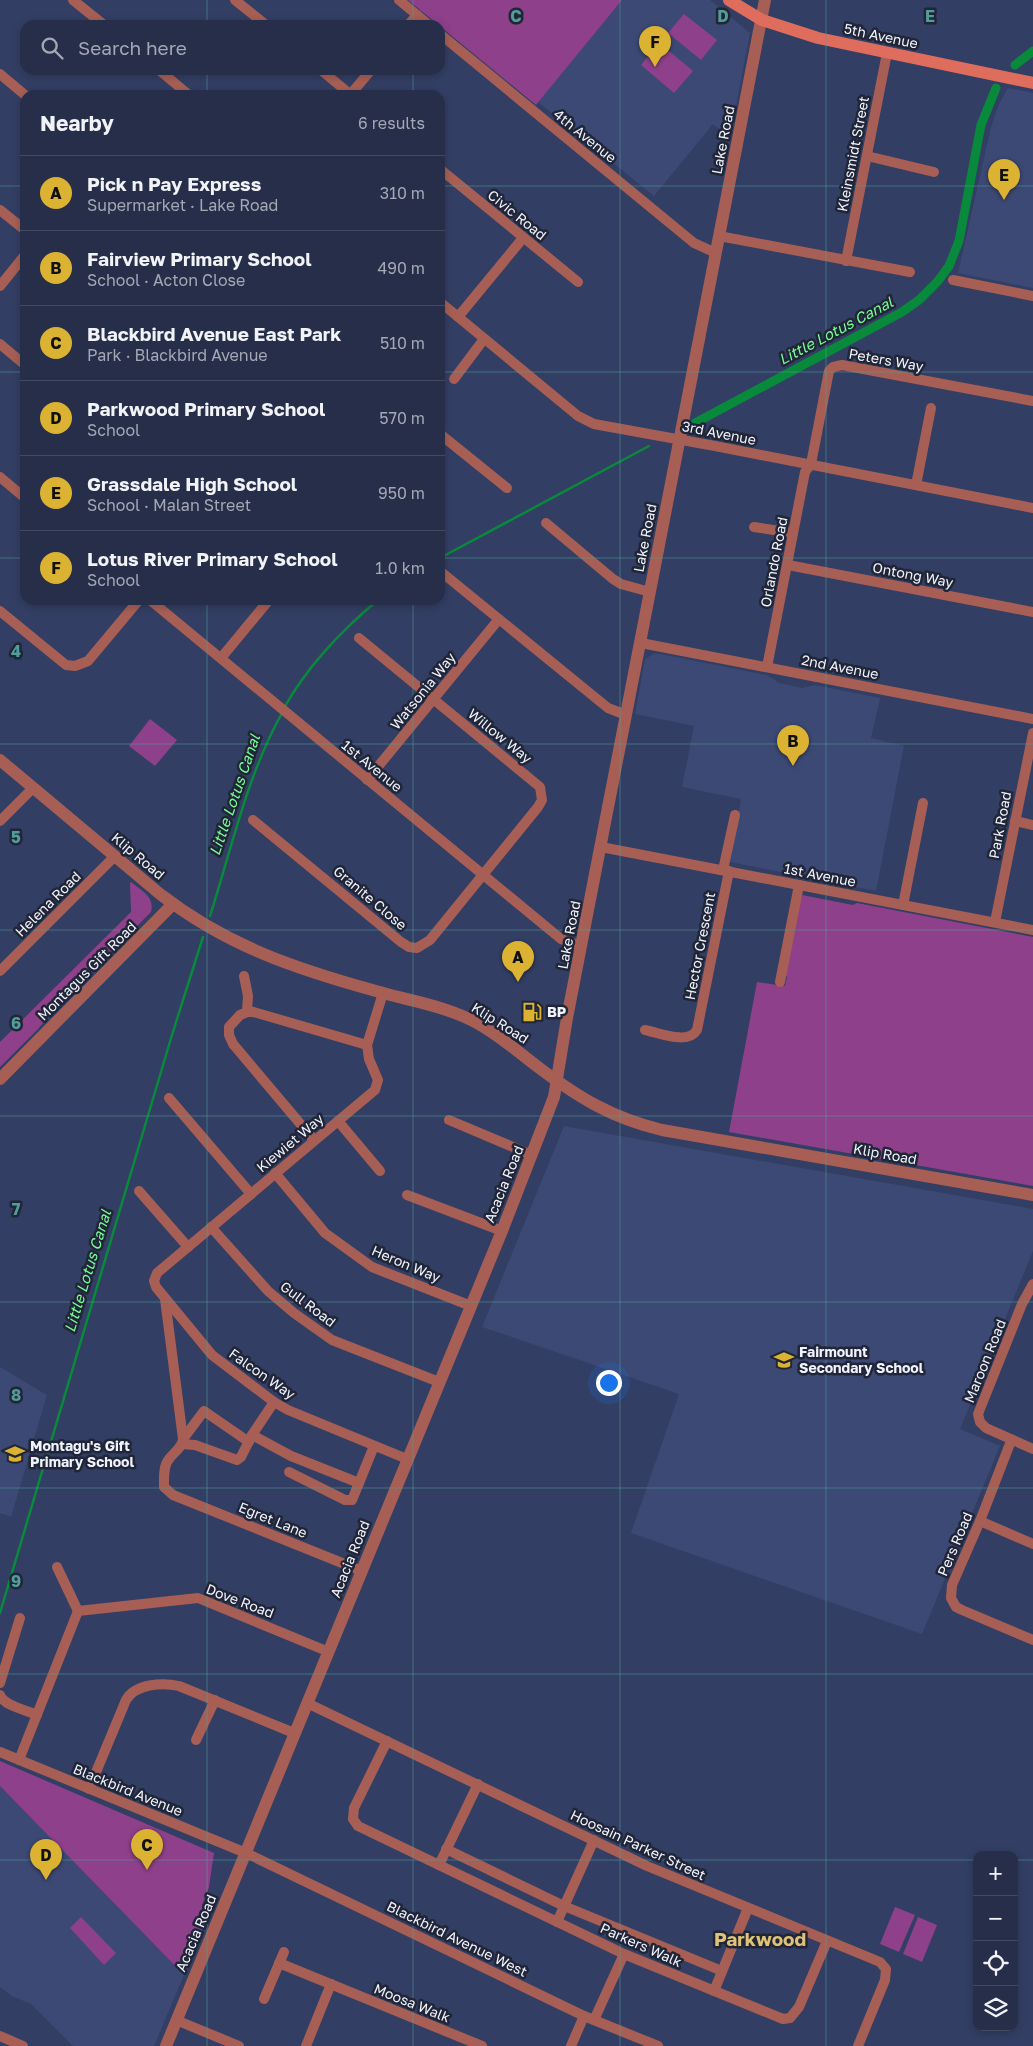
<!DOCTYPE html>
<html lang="en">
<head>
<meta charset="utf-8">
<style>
	body { margin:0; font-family:"Golos Text",sans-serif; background:#2e3651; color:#f1f3f6 }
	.controls { position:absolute; right:15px; bottom:15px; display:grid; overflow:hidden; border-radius:10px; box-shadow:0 2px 8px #0003 }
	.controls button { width:45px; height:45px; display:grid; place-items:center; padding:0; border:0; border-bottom:1px solid #424a62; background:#262e4a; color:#f1f3f6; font:25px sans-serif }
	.you { position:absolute; left:608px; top:1382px; width:18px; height:18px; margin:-12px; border:4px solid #fff; border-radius:50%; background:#1a73e8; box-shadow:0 0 0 8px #1a73e833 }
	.badge { display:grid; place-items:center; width:32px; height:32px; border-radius:50%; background:#dcb233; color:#111; font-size:16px; font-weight:700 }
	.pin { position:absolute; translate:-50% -41px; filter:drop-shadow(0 1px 2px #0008) }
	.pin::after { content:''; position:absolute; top:26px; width:18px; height:15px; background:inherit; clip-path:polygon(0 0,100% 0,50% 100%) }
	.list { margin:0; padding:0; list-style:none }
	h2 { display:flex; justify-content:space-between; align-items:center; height:65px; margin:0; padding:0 20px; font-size:21px }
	h2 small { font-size:16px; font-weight:400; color:#a4a8b5 }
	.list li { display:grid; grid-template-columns:32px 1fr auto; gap:15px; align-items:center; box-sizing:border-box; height:75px; padding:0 20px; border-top:1px solid #424a62 }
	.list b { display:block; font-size:19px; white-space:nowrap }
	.list p { margin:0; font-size:16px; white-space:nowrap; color:#a4a8b5 }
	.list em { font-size:16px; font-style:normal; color:#a4a8b5 }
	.icon { flex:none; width:28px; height:28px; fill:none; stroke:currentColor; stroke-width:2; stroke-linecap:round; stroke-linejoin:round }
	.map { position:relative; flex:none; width:1033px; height:2046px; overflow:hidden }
	.search { position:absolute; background:#262e4a; box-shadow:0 2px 8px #0003; left:20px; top:20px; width:425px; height:55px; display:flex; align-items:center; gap:12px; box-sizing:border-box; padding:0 18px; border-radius:15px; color:#a4a8b5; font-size:19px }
	.panel { position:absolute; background:#262e4a; box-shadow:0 2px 8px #0003; left:20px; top:90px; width:425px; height:515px; border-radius:15px }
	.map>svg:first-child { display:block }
	.built { fill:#3c4974 }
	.green { fill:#8e408a }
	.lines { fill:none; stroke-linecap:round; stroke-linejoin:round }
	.stream { stroke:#08893b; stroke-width:2.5 }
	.canal { stroke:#08893b; stroke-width:9 }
	.minor { stroke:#a75f55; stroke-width:10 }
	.tertiary { stroke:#a75f55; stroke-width:12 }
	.secondary { stroke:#df6d5e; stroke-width:12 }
	.grid { fill:none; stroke:#529c99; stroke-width:1; stroke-opacity:0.55 }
	.labels { text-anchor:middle; stroke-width:5; stroke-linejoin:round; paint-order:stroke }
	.street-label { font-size:14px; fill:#f0f3fd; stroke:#202637 }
	.poi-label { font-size:14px; font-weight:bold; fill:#f0f3fd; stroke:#202637; text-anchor:start }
	.water-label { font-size:15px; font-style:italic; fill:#76fc95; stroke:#202637 }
	.district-label { font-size:19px; font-weight:bold; fill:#e0c378; stroke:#202637 }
	.grid-label { font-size:16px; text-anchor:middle; font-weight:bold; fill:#529c99; stroke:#202637; stroke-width:5; stroke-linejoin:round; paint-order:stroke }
</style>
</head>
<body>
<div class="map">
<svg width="1033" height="2046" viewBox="0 0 1033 2046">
	<rect width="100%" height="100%" fill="#323e63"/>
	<g class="built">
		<polygon points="622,0 710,0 750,33 730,137 713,124 654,196 538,102"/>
		<polygon points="1008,88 1033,93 1033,288 958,273 991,127 999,104"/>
		<polygon points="655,653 767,675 779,683 802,688 815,685 880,698 871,738 904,746 876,891 730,862 741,799 682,787 694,726 635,714 645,659"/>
		<polygon points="564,1126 1033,1209 1033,1251 960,1429 1000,1446 922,1634 631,1533 679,1394 482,1327"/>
		<polygon points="0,1367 47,1395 11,1517 0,1513"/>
		<polygon points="0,1786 184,1975 154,2046 73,2046 31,2004 12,1996 0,1987"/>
	</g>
	<g class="green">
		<polygon points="408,0 622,0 536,105"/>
		<polygon points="684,14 717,40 701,60 668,33"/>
		<polygon points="659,43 662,45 661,47 668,52 669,51 693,71 674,93 641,65"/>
		<polygon points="150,719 177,740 155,766 129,746"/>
		<path d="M131 882C142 891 155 897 151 912L54 1010 38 1029 0 1067V1042L131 912 130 883Z"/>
		<polygon points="802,895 853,905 857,903 1033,937 1033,1186 729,1132 757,982 785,986 787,977 784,972"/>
		<polygon points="0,1761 214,1853 209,1887 202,1905 211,1908 184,1975 0,1786"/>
		<polygon points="895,1907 915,1915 899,1952 880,1944"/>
		<polygon points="81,1917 116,1953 104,1965 70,1928"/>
		<polygon points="918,1917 937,1925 922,1962 903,1954"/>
	</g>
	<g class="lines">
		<g class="stream">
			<polyline points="440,558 649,446"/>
			<path d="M284 708C307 667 342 630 378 600"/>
			<path d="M210 916C232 847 247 776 282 713"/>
			<polyline points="0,1613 172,1035 203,937"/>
		</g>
		<g class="canal">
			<polyline points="1015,65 1033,51"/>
			<polyline points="695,423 902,312 919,300 938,281 949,266 959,241 981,125 996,88"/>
		</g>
		<g class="minor">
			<polyline points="73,0 104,25"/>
			<polyline points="235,0 266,25"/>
			<polyline points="399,0 429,25"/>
			<polyline points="408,25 417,15"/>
			<polyline points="440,34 694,243 716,253"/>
			<polyline points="159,70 189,95"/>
			<polyline points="321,70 351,95"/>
			<polyline points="0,74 25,95"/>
			<polyline points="350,95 371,70"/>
			<polyline points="867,156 934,172"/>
			<polyline points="440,169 578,282"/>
			<polyline points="0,210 25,230"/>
			<polyline points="719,236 910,272"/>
			<polyline points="846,261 887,53"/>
			<polyline points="953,280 1033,296"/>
			<polyline points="0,286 25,255"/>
			<polyline points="440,302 578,416 594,424 715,446 1033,508"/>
			<polyline points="458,317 523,238"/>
			<polyline points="0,344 25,365"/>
			<polyline points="454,379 484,339"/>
			<polyline points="440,434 507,488"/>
			<polyline points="0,477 25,498"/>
			<polyline points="916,485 931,408"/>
			<polyline points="546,523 613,579 621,584 650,592"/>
			<polyline points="754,527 793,533"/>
			<polyline points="788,565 1033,612"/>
			<polyline points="440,571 608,708 626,715"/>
			<polyline points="150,600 561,939 581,946"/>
			<polyline points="0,611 66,665 75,666 88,661 139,600"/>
			<polyline points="641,643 1033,719"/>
			<polyline points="221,658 269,600"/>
			<polyline points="767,667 805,472 811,464 829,371 833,367 842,365 1033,401"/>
			<polyline points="367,780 499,619"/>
			<polyline points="253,820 401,942 409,947 417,948 430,940 538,807 542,800 540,787 359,638"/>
			<polyline points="0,821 33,788"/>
			<polyline points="1015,821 1033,825"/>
			<polyline points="601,847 1033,930"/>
			<polyline points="723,870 735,815"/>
			<polyline points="903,905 923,803"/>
			<polyline points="995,922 1033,733"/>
			<polyline points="0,971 115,856"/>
			<polyline points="244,976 248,996 247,1011"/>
			<polyline points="780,982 799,885"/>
			<polyline points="383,993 367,1045 369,1059 378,1080 375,1090 157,1273 154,1281 156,1287 212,1355 274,1402 288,1410 407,1459"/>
			<path d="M645 1030C660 1033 688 1045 697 1030L729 871"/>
			<polyline points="169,1098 251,1194"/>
			<polyline points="449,1120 532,1155"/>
			<polyline points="338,1121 380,1171"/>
			<polyline points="314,1140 233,1044 229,1035 229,1027 240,1015 250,1011 367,1045"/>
			<polyline points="275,1173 325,1233 372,1267 471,1306"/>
			<polyline points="139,1191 188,1247"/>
			<polyline points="407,1195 502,1231"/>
			<polyline points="211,1227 268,1291 294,1313 332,1340 439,1382"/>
			<polyline points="1033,1284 1022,1304 978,1414 980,1422 986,1428 1033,1449"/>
			<path d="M165 1299 183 1439C182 1448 174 1452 169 1459 163 1466 164 1478 164 1487L173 1495 362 1571"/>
			<polyline points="252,1435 291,1456 359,1483 374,1446"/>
			<polyline points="183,1439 204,1411 249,1442"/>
			<polyline points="1011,1441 980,1521 952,1585 951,1598 956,1607 962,1610 1033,1640"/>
			<polyline points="182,1444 195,1445 237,1460 241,1457 252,1435 274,1402"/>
			<polyline points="289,1472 345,1500 352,1500 359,1483"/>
			<polyline points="980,1521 1033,1544"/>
			<polyline points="57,1567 78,1611"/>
			<polyline points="0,1683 20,1618"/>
			<path d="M0 1695C4 1706 26 1710 37 1715"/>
			<polyline points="307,1703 647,1866 880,1962 886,1969 885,1980 858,2046"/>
			<polyline points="196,1740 215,1700"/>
			<polyline points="387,1741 354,1808 353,1819 358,1826 624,1954 783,2019 790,2018 799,2007 827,1941"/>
			<polyline points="0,1752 246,1853 584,2016 658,2046"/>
			<polyline points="19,1760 78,1611 198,1598 329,1652"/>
			<path d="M89 1789 126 1700C135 1684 162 1682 179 1686L294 1733"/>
			<polyline points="446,1849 564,1906 722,1971"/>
			<polyline points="439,1865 478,1784"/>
			<polyline points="557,1922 594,1840"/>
			<polyline points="279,1963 482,2046"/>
			<polyline points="714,1991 748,1908"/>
			<polyline points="264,1999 284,1952"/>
			<polyline points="176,2020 239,2046"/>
			<polyline points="594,2020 624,1954"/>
			<polyline points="0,2036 23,2046"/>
			<polyline points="306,2046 331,1984"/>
			<polyline points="571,2046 584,2016"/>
		</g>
		<g class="tertiary">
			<path d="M0 760 160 894C227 946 296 969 376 991 410 1001 446 1006 477 1023 499 1035 518 1052 538 1067 579 1098 612 1118 662 1130L1033 1195"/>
			<polyline points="0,1079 173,904"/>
			<polyline points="166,2046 502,1231 554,1097 567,1018 765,0"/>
		</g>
		<polyline class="secondary" points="729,0 762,20 818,38 1033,83"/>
	</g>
	<path class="grid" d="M207 0V25M413 0V25M620 0V2046M826 0V2046M207 70V95M413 70V95M0 186H25M440 186H1033M0 372H25M440 372H1033M0 558H25M440 558H1033M207 600V2046M413 600V2046M0 744H1033M0 930H1033M0 1116H1033M0 1302H1033M0 1488H1033M0 1674H1033M0 1860H977M1014 1860H1033"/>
	<defs>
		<symbol id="fuel-bare" viewBox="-9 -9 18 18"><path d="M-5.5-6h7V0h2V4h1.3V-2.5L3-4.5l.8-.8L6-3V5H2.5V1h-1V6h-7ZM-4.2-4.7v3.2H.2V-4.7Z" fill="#dcb233" stroke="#202637" stroke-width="2.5" paint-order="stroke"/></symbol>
		<symbol id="school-bare" viewBox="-9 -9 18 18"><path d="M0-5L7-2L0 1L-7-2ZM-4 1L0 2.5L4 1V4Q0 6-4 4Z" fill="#dcb233" stroke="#202637" stroke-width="2.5" paint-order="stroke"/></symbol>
	</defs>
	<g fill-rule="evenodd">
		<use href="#fuel-bare" x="518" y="998" width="28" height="28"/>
		<use href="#school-bare" x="770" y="1346" width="28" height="28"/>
		<use href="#school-bare" x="1" y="1440" width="28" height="28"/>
	</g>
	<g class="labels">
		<g class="street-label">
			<text transform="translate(881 36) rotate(12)" y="5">5th Avenue</text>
			<text transform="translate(585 136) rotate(39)" y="5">4th Avenue</text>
			<text transform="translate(723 140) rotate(-79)" y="5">Lake Road</text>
			<text transform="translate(853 154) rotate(-79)" y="5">Kleinsmidt Street</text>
			<text transform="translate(517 215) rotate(39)" y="5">Civic Road</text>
			<text transform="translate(886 360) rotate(10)" y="5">Peters Way</text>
			<text transform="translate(719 433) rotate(11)" y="5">3rd Avenue</text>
			<text transform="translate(645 538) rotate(-79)" y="5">Lake Road</text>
			<text transform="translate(774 562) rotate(-79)" y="5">Orlando Road</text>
			<text transform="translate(913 575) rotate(11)" y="5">Ontong Way</text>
			<text transform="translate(840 667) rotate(11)" y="5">2nd Avenue</text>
			<text transform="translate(423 691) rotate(-51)" y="5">Watsonia Way</text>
			<text transform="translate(500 736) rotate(39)" y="5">Willow Way</text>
			<text transform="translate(372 766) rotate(39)" y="5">1st Avenue</text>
			<text transform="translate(1000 825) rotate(-79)" y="5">Park Road</text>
			<text transform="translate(138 856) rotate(40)" y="5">Klip Road</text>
			<text transform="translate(820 875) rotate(11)" y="5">1st Avenue</text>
			<text transform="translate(370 898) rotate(40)" y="5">Granite Close</text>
			<text transform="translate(48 904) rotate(-45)" y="5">Helena Road</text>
			<text transform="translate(569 935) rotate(-79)" y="5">Lake Road</text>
			<text transform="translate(700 946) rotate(-79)" y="5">Hector Crescent</text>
			<text transform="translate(87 971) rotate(-45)" y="5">Montagus Gift Road</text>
			<text transform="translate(500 1023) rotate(32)" y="5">Klip Road</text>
			<text transform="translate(290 1143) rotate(-40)" y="5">Kiewiet Way</text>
			<text transform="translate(885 1154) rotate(10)" y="5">Klip Road</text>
			<text transform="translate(504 1184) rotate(-68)" y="5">Acacia Road</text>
			<text transform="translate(406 1264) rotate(23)" y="5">Heron Way</text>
			<text transform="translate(308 1304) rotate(37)" y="5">Gull Road</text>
			<text transform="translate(985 1361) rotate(-68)" y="5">Maroon Road</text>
			<text transform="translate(262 1374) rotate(35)" y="5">Falcon Way</text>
			<text transform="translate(273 1520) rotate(22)" y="5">Egret Lane</text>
			<text transform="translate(955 1544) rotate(-67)" y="5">Pers Road</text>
			<text transform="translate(350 1559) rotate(-68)" y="5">Acacia Road</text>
			<text transform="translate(240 1601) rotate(21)" y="5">Dove Road</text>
			<text transform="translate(128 1790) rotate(22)" y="5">Blackbird Avenue</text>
			<text transform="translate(638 1845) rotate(25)" y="5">Hoosain Parker Street</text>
			<text transform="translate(196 1933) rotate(-67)" y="5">Acacia Road</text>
			<text transform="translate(457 1939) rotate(26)" y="5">Blackbird Avenue West</text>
			<text transform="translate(641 1945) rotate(24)" y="5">Parkers Walk</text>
			<text transform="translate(412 2003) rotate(22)" y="5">Moosa Walk</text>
		</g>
		<g class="poi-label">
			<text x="547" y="1017">BP</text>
			<text x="799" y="1357">Fairmount<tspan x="799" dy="16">Secondary School</tspan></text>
			<text x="30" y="1451">Montagu's Gift<tspan x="30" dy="16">Primary School</tspan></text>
		</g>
		<g class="water-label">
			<text transform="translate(836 331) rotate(-28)" y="5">Little Lotus Canal</text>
			<text transform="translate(235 795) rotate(-71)" y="5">Little Lotus Canal</text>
			<text transform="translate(88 1271) rotate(-73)" y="5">Little Lotus Canal</text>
		</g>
		<g class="district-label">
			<text x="760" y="1946">Parkwood</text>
		</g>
	</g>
	<g class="grid-label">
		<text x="516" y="22">C</text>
		<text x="723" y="22">D</text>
		<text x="930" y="22">E</text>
		<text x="16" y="657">4</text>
		<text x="16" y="843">5</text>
		<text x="16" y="1029">6</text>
		<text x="16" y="1215">7</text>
		<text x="16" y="1401">8</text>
		<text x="16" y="1587">9</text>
	</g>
</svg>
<div class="controls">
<button>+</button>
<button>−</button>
<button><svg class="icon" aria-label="locate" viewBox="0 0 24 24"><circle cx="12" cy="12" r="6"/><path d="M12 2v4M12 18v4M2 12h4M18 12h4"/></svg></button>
<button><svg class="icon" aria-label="layers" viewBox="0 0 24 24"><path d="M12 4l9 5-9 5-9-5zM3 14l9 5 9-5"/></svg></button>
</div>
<div class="you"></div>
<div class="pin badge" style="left:518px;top:982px">A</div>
<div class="pin badge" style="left:793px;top:766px">B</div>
<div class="pin badge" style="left:147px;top:1870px">C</div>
<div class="pin badge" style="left:46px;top:1880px">D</div>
<div class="pin badge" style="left:1004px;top:200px">E</div>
<div class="pin badge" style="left:655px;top:67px">F</div>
<div class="search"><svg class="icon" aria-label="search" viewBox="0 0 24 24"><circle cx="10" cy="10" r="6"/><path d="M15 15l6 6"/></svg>Search here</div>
<section class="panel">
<h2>Nearby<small>6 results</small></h2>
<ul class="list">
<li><span class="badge">A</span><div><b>Pick n Pay Express</b><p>Supermarket · Lake Road</p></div><em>310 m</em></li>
<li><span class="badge">B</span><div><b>Fairview Primary School</b><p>School · Acton Close</p></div><em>490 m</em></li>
<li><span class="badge">C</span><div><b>Blackbird Avenue East Park</b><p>Park · Blackbird Avenue</p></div><em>510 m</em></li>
<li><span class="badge">D</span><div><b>Parkwood Primary School</b><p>School</p></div><em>570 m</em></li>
<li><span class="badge">E</span><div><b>Grassdale High School</b><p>School · Malan Street</p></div><em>950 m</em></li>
<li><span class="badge">F</span><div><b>Lotus River Primary School</b><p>School</p></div><em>1.0 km</em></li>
</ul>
</section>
</div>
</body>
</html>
